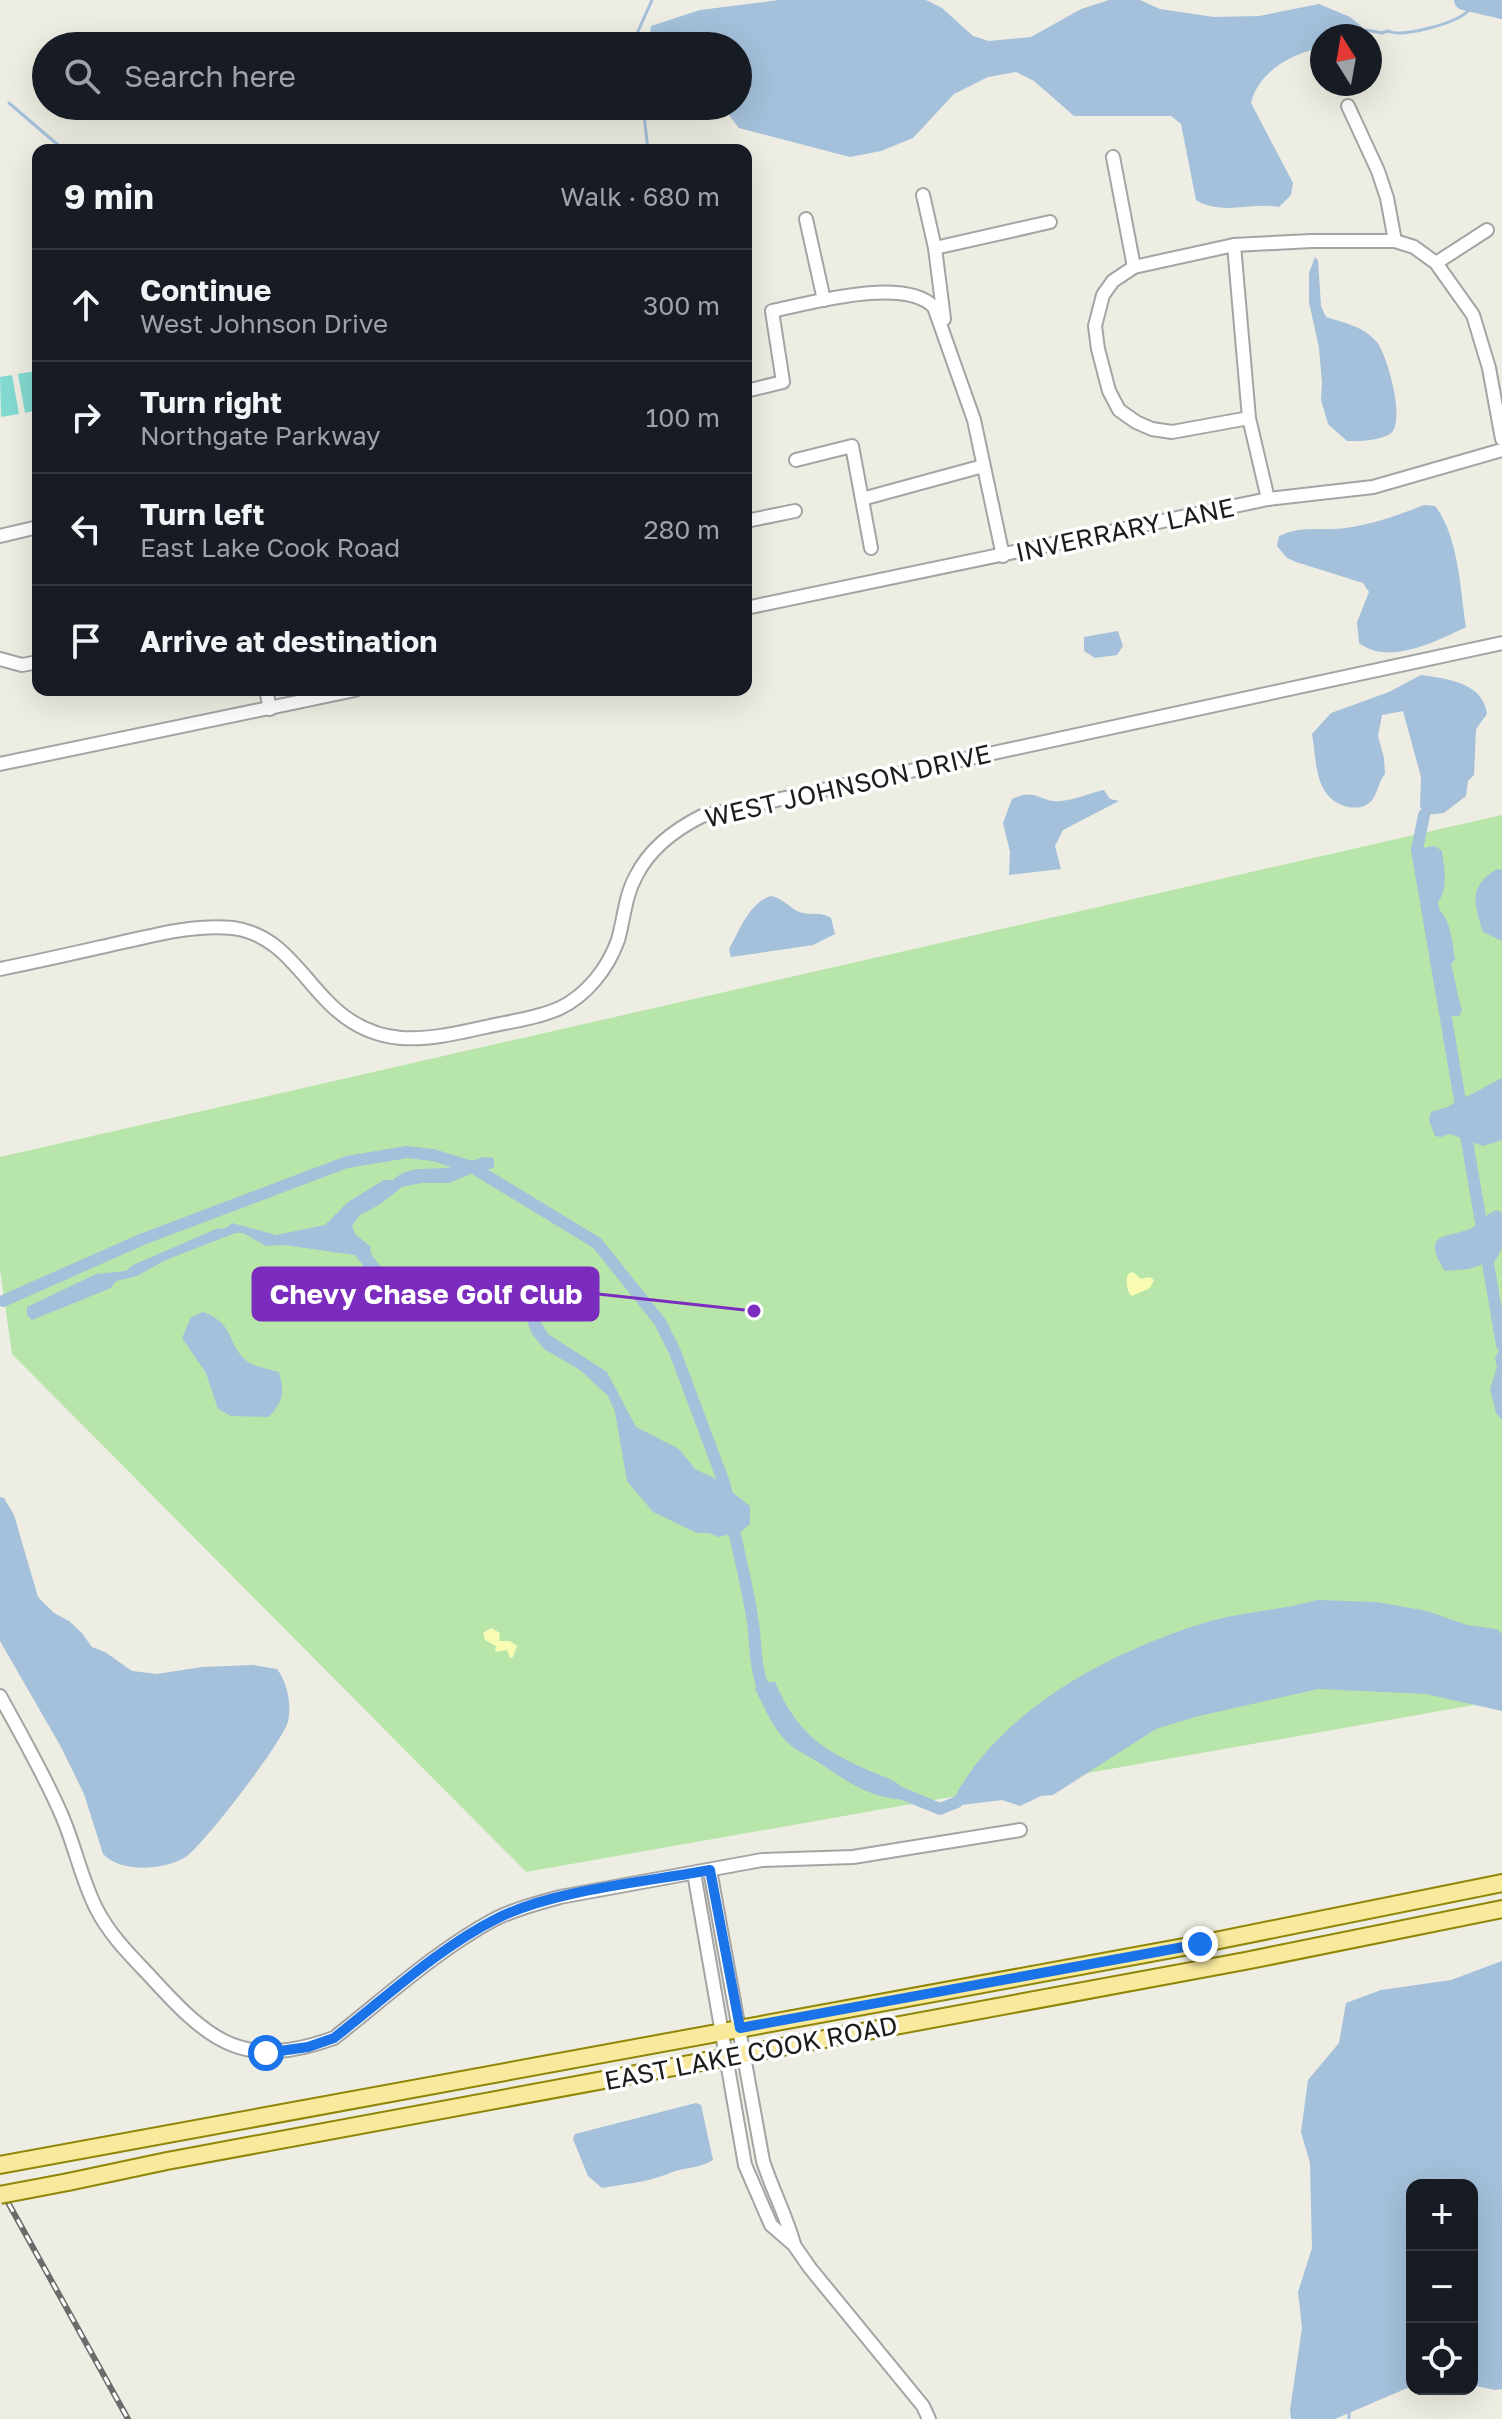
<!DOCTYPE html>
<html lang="en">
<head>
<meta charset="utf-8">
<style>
	body { margin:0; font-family:"Golos Text",sans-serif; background:#242831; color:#f1f3f6 }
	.controls { position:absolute; right:24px; bottom:24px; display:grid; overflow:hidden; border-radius:16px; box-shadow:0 8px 32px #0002 }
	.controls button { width:72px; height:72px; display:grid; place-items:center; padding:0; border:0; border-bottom:2px solid #363941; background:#171b24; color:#f1f3f6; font:40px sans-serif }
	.compass { position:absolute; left:1310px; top:24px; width:72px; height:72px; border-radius:50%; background:#171b24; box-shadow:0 8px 32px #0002; rotate:349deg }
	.stop { position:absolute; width:24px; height:24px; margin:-18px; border:6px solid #1a73e8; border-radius:50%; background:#fff }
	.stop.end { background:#1a73e8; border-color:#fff; box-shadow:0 2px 8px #0008 }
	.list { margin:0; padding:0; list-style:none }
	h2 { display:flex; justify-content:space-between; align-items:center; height:104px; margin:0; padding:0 32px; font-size:34px }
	h2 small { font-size:26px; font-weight:400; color:#9ea1a6 }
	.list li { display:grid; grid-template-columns:52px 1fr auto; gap:24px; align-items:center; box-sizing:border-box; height:112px; padding:0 32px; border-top:2px solid #363941 }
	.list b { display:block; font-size:30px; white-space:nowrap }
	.list p { margin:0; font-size:26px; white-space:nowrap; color:#9ea1a6 }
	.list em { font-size:26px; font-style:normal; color:#9ea1a6 }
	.icon { flex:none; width:44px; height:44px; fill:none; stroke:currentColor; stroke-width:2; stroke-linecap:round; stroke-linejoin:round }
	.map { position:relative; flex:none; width:1502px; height:2419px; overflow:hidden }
	.search { position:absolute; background:#171b24; box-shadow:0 8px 32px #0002; left:32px; top:32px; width:720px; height:88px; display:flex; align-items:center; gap:20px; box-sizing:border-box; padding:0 28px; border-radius:44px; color:#9ea1a6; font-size:30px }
	.panel { position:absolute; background:#171b24; box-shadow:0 8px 32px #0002; left:32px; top:144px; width:720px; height:552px; border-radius:16px }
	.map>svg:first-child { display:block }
	.grass { fill:#b8e6aa }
	.sand { fill:#f8fcb2 }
	.pitch { fill:#83dad0 }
	.water { fill:#a4c0da }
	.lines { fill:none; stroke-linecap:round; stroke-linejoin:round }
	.stream { stroke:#a4c0da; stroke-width:3 }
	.canal { stroke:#a4c0da; stroke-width:12 }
	.river { stroke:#a4c0da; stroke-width:20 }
	.minor-casing { stroke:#a4a4a4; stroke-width:16 }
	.major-casing { stroke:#908606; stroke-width:20 }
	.minor { stroke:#fff; stroke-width:12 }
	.major { stroke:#f8e99d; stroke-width:16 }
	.rail-casing { stroke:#6b6b6b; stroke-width:6 }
	.rail { stroke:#fff; stroke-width:3; stroke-dasharray:9; stroke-linecap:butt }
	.major-bridge-casing { stroke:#908606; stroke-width:20; stroke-linecap:butt }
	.major-bridge { stroke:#f8e99d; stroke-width:16 }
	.route { stroke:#1a73e8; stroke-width:10 }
	.labels { text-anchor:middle; stroke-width:7; stroke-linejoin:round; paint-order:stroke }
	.street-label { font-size:26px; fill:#1d1d1d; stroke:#fff }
	.leader { fill:none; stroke:#7b2cbf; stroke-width:3 }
	.callout-dot { fill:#7b2cbf; stroke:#fff; stroke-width:3 }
	.callout { fill:#7b2cbf; stroke:#7b2cbf; stroke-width:3 }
	.callout-label { font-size:28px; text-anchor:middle; font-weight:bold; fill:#fff }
</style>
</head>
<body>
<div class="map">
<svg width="1502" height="2419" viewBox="0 0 1502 2419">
	<rect width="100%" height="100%" fill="#eeede3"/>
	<polygon class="grass" points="1502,815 1502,1700 526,1872 12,1354 0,1269 0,1157"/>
	<g class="sand">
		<path d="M1133 1272 1141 1279 1150 1277 1154 1280 1150 1288 1132 1296C1127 1293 1125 1280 1128 1274Z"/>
		<polygon points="491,1628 500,1633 499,1641 510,1641 517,1646 513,1657 510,1658 507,1650 495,1652 496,1646 485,1640 483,1633"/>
	</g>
	<g class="pitch">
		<polygon points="36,371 38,410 25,413 18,374"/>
		<polygon points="12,375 19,414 1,417 0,377"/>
	</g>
	<g class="water">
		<path d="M779 0H926L942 8 973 36 989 41 1031 37 1081 9 1109 0H1140L1160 9 1214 17 1259 16 1319 4 1350 17 1366 30 1363 36H1322V48C1293 52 1258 72 1251 103L1293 183 1291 195 1279 207C1250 202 1223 216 1196 200L1181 124 1171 116H1074L1034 81 1016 72 988 77 954 94 913 138 881 151 850 157 739 128 722 106H738V46H648L651 26 700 10Z"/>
		<path d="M1315 257 1318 260 1321 306 1326 317C1343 322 1364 327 1376 341 1387 353 1407 424 1390 434 1378 441 1360 441 1347 441L1328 424 1321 400 1322 383 1319 348 1309 302V273Z"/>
		<path d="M1424 505 1435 506C1459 537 1460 589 1466 627 1437 641 1389 666 1359 643L1357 622 1369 592 1363 583 1296 562 1287 558 1277 546 1279 536C1301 525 1323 531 1346 528 1373 524 1399 515 1424 505Z"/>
		<polygon points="1118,631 1123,646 1117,655 1095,658 1084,651 1084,637"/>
		<path d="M1421 675C1447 679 1483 682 1487 714L1476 729 1474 775 1468 781 1466 796 1444 813 1424 815 1420 806 1421 777 1403 711 1382 715 1378 736 1384 758 1385 774C1377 783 1378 799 1366 805 1361 808 1353 808 1348 807 1314 799 1317 762 1312 734L1331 713 1389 692Z"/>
		<path d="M1104 790 1110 799 1119 801 1063 830 1055 846 1061 869 1009 875 1010 852 1003 823 1012 799C1037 787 1039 803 1061 801 1075 800 1090 793 1104 790Z"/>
		<path d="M1435 846 1442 851C1444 867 1449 888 1438 902L1439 909C1451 922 1452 941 1455 959L1451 965C1456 981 1457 995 1462 1010L1459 1016H1441L1436 980 1441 973 1439 964 1433 960 1427 922 1431 915 1429 904 1422 902 1420 889 1423 848Z"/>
		<path d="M1497 869 1502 870V941L1483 932C1474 904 1468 886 1497 869Z"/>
		<path d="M771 896C781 897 789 907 799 912 811 916 821 911 831 918L835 934 813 945 731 957 729 949C740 930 749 903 771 896Z"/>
		<polygon points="1502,1078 1502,1140 1483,1146 1450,1134 1441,1137 1435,1136 1429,1120 1431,1112 1447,1107"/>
		<path d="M484 1157 494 1158V1168L473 1173 449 1183H421L402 1187 379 1205 360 1215 352 1226 356 1235 370 1246 371 1254 383 1270 391 1274 410 1276 434 1272 492 1276 505 1269 519 1271 528 1280 539 1319 548 1334 607 1372 636 1427 679 1449 695 1469 714 1478 750 1506V1524L741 1532 718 1537 709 1533H697L653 1512 627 1481 615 1412 608 1396 580 1370 544 1349 532 1334 517 1295 505 1286 422 1292 412 1295 374 1280 355 1255 284 1245 266 1246 243 1233H235L166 1260 137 1276 116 1281 111 1288 32 1320 27 1315V1307L96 1274 126 1271 133 1265 216 1229 226 1228 232 1223 276 1235 325 1225 348 1202 384 1180H393C409 1164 432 1171 451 1167 462 1165 473 1160 484 1157Z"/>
		<path d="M1498 1210 1502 1214V1248L1496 1260 1469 1269 1445 1271C1418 1230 1451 1238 1472 1228 1483 1223 1486 1212 1498 1210Z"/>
		<path d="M203 1312C236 1324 226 1344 247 1361 254 1367 269 1369 279 1372 285 1393 283 1401 269 1417L231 1416 218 1409 206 1373 182 1338 191 1317Z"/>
		<polygon points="1502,1345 1502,1420 1496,1413 1490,1389 1497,1367 1495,1358"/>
		<path d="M0 1497 4 1498 14 1515 38 1597 54 1613 69 1621 81 1632 92 1647 105 1652 132 1671 157 1674 202 1667 253 1665 277 1669C287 1682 292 1704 288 1721 285 1739 200 1850 184 1858 162 1870 121 1873 103 1854L84 1794 61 1747 0 1641Z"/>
		<path d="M1317 1600 1377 1602 1427 1611 1467 1625 1497 1629 1502 1634V1711L1426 1694 1318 1689 1195 1717 1156 1729 1053 1795 1041 1796 1020 1806 1002 1800 961 1805 954 1798C1003 1708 1110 1652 1204 1623 1241 1611 1280 1611 1317 1600Z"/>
		<path d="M766 1682H775C797 1732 819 1748 868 1770 886 1778 896 1779 910 1795L908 1800C870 1799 848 1782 818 1762 807 1755 796 1751 787 1742 773 1728 764 1707 755 1689L756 1685Z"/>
		<polygon points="1502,1961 1502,2389 1495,2390 1472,2385 1472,2185 1412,2185 1412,2386 1335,2419 1291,2419 1290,2410 1302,2328 1298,2292 1312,2248 1310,2163 1301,2132 1308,2080 1339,2043 1346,2003 1381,1990 1451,1980"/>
		<path d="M696 2103 701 2105 713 2160C699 2169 684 2167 670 2173 649 2182 625 2184 602 2188L588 2176 573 2139 575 2134Z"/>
	</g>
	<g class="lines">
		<g class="stream">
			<path d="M1366 30 1382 33 1388 31C1403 38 1455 23 1467 12 1470 9 1472 4 1474 1"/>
			<polyline points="636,46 635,38 652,0"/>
			<polyline points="9,103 64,150"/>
			<polyline points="643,106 648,150"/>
			<polyline points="1349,2419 1349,2413"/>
		</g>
		<g class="canal">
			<polyline points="1424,815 1417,850 1502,1345"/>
			<polyline points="3,1301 143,1239 347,1162 407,1152 433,1155 472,1167 597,1243 660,1322 675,1352 724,1483 728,1499"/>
			<path d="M731 1517C738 1550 747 1584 752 1617 757 1644 753 1674 769 1698"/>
			<polyline points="896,1791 940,1809 957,1802"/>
		</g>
		<polyline class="river" points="1464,0 1502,9"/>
		<defs>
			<g id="minor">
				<polyline points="1348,106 1378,171 1387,198 1395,241"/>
				<polyline points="1113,157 1134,267"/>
				<polyline points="923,195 935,248 944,319"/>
				<polyline points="806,219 824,300"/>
				<polyline points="1234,245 1249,418 1268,499"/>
				<polyline points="935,248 1050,222"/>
				<polyline points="1436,263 1487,230"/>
				<path d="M746 391 783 382 772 311C811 303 904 276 934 307L974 420 1003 556"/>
				<polyline points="1249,418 1172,432 1152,429 1136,422 1119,410 1109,391 1098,349 1095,326 1103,295 1113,281 1134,267 1234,245 1311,241 1395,241 1414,247 1436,263 1473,315 1489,368 1502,439"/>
				<polyline points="796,460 852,446 871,548"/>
				<polyline points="862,499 983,466"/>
				<polyline points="746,521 795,511"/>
				<polyline points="0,536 38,527"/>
				<polyline points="746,608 1268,499 1373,487 1502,450"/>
				<polyline points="0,659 22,665 38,662"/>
				<polyline points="266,690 270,709"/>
				<polyline points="0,764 355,690"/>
				<path d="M0 969C40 961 79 952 119 943 155 935 195 924 233 928 278 934 298 971 326 1000 376 1053 427 1040 490 1026 513 1021 538 1018 560 1008 587 995 608 968 618 940 624 919 625 896 636 876 650 848 674 830 702 816L1502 643"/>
				<path d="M0 1696C22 1736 44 1774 62 1816 75 1846 81 1878 96 1908 109 1934 129 1954 149 1975 209 2041 242 2071 334 2038 385 1998 437 1950 495 1919 515 1909 538 1903 560 1897L762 1860 853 1857 1020 1830"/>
				<path d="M710 1870 763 2161C772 2189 786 2215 794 2244"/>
				<polyline points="694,1873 745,2165 771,2225 794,2245 810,2268 923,2406 929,2419"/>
			</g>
			<g id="major">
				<polyline points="0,2165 1200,1944 1502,1883"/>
				<polyline points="68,2182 167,2161 1245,1961 1502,1909"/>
			</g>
		</defs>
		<use href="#minor" class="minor-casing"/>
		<use href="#major" class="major-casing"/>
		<use href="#minor" class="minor"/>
		<use href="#major" class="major"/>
		<defs>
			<polyline id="rail" points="0,2188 128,2419"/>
		</defs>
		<use href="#rail" class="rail-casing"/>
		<use href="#rail" class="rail"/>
		<defs>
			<polyline id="major-bridge" points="0,2195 68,2182"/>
		</defs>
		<use href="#major-bridge" class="major-bridge-casing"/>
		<use href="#major-bridge" class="major-bridge"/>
	</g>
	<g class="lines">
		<path class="route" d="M266 2053 308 2047 334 2038C384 1999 440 1947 496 1919 552 1890 646 1882 710 1870L740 2028 1200 1944"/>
	</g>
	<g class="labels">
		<g class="street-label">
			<text transform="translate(1125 530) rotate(-12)" y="9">INVERRARY LANE</text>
			<text transform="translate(848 786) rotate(-13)" y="9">WEST JOHNSON DRIVE</text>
			<text transform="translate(751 2053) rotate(-11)" y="9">EAST LAKE COOK ROAD</text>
		</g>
	</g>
	<path class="leader" d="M754 1311L598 1294"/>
	<circle class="callout-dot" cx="754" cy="1311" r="8"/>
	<rect class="callout" x="253" y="1268" width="345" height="52" rx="8"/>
	<g class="callout-label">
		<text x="426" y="1304">Chevy Chase Golf Club</text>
	</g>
</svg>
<div class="controls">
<button>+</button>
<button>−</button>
<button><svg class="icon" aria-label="locate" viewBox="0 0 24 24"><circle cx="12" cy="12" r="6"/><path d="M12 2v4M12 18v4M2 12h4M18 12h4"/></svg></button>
</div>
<svg class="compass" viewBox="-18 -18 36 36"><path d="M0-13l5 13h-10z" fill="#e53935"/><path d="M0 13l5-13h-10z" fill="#9ea1a6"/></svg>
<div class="stop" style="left:266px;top:2053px"></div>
<div class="stop end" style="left:1200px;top:1944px"></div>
<div class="search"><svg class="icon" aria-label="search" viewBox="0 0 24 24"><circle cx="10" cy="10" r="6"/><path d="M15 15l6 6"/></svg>Search here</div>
<section class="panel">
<h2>9 min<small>Walk · 680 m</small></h2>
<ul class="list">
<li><svg class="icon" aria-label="ahead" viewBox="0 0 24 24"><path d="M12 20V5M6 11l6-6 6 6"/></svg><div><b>Continue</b><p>West Johnson Drive</p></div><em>300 m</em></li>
<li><svg class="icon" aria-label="right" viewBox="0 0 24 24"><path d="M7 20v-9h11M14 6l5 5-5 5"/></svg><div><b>Turn right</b><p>Northgate Parkway</p></div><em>100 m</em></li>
<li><svg class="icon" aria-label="left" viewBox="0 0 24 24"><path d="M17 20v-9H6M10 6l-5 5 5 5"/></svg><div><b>Turn left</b><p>East Lake Cook Road</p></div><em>280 m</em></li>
<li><svg class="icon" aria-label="arrive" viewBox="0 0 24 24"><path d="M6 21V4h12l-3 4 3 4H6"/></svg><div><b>Arrive at destination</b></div></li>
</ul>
</section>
</div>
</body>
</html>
